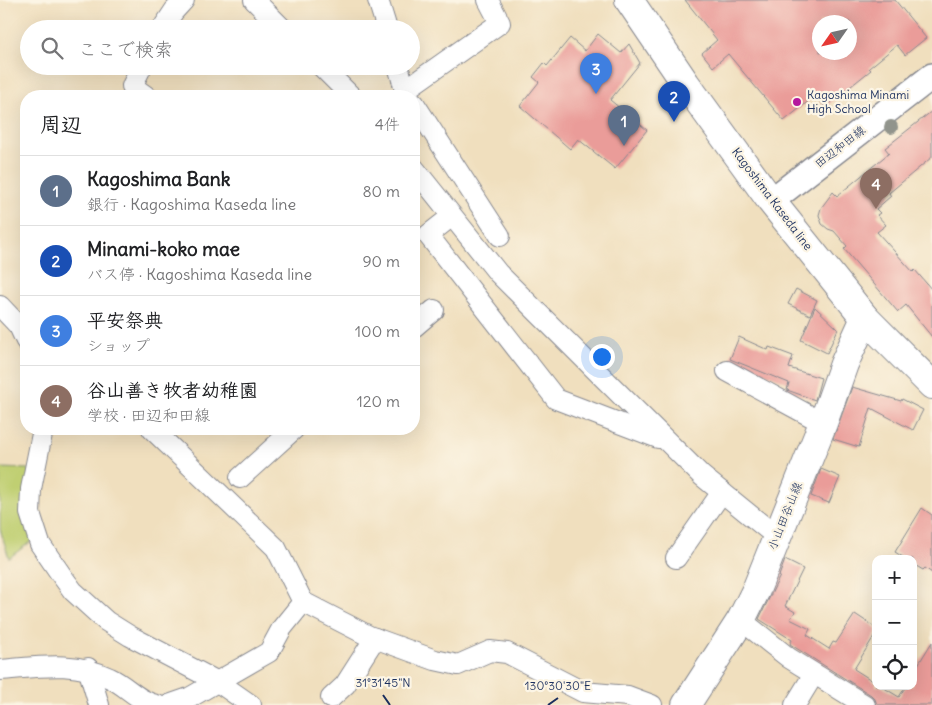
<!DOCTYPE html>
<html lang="ja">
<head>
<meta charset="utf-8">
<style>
	body { margin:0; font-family:Delius,"Klee One",sans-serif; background:#f6f6f6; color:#202124 }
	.controls { position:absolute; right:15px; bottom:15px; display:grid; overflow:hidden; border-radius:10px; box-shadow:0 5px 20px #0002 }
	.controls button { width:45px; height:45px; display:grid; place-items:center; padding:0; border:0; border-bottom:1px solid #e0e0e0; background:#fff; color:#202124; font:25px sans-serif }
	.compass { position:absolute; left:812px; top:15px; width:45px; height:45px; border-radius:50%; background:#fff; box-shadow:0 5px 20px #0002; rotate:236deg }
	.you { position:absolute; left:601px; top:356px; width:18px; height:18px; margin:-12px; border:4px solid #fff; border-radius:50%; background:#1a73e8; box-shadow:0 0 0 8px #1a73e833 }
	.badge { display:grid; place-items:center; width:32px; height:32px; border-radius:50%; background:#1a73e8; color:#fff; font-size:16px; font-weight:700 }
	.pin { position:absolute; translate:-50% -41px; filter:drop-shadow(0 1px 2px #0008) }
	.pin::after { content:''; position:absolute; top:26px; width:18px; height:15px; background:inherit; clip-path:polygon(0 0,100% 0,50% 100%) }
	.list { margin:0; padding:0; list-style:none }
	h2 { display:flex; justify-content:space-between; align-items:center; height:65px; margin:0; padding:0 20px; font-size:21px }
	h2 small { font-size:16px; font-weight:400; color:#757577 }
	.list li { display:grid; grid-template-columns:32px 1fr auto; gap:15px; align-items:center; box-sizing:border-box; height:70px; padding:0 20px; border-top:1px solid #e0e0e0 }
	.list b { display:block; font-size:19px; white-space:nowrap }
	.list p { margin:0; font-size:16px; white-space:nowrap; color:#757577 }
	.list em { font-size:16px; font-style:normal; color:#757577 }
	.icon { flex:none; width:28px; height:28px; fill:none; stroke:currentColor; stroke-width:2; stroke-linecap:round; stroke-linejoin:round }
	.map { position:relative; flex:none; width:932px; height:705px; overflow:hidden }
	.search { position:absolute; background:#fff; box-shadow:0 5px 20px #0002; left:20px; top:20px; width:400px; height:55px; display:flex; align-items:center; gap:12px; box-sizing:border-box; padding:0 18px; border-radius:28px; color:#757577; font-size:19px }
	.panel { position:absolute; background:#fff; box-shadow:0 5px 20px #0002; left:20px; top:90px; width:400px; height:345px; border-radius:20px }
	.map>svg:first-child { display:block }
	.green { fill:#c0cf72; stroke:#6e7f68 }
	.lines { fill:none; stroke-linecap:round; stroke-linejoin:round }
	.stream { stroke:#6fb0e4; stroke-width:5 }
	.building { fill:#ea9c99; fill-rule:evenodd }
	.minor-casing { stroke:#86878e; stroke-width:22 }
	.tertiary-casing { stroke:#86878e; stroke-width:28 }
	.secondary-casing { stroke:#86878e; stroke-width:30 }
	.primary-casing { stroke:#86878e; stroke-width:30 }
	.minor { stroke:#fff; stroke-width:20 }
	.tertiary { stroke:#fff; stroke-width:25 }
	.secondary { stroke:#fff; stroke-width:28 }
	.primary { stroke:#fff; stroke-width:28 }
	.tree { fill:#91948c }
	.ticks { fill:none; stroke:#1b2f5e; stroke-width:2 }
	.poi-dot { fill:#b5179e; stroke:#fcf5e5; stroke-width:2 }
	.labels { text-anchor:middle; stroke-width:4.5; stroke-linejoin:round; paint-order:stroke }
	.poi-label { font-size:12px; fill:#1b2f5e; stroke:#fcf5e5; text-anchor:start }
	.street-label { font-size:12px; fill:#1b2f5e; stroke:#fcf5e5 }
	.ticks-label { font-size:12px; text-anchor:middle; fill:#1b2f5e; stroke:#fcf5e5; stroke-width:4.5; stroke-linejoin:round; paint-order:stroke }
</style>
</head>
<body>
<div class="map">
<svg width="932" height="705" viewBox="0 0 932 705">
	<rect width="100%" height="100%" fill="#fcf5e5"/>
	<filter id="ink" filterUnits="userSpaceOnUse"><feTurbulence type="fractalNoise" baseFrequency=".02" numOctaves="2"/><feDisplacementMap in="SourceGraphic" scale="10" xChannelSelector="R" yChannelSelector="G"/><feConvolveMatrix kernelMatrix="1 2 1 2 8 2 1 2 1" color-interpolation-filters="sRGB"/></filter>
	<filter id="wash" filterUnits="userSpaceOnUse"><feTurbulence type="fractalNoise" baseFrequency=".0096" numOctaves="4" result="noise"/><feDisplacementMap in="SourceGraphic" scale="20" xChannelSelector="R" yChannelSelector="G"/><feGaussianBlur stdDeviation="1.12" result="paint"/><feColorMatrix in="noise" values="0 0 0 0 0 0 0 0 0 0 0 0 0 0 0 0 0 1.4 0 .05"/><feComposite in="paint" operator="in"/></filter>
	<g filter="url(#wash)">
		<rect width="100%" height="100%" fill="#f0dfbe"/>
		<polygon class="green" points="0,468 29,469 33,540 9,558 0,529"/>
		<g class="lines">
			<polyline class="stream" points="50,454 51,435"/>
		</g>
		<g id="blocks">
			<g class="building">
				<path d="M685 0H895L926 38 905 55 897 45 869 68 871 70 825 107 816 95 784 121 728 54 713 67 702 53 717 40ZM820 22H850V52H820Z"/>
				<polygon points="598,34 621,53 629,44 640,63 610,100 647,130 615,169 578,139 570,149 520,106 539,82 533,77 544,63 547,66 570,38 585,51"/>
				<polygon points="932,111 932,157 889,193 891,196 876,209 880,213 877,215 886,225 877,232 913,272 915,270 932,290 932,337 906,305 898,312 844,249 847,246 834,231 828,229 822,224 819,215 821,208 833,192 837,196 889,153 885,148"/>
				<polygon points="796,289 817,300 810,315 788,304"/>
				<polygon points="815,307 838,329 827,353 801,340"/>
				<polygon points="739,337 768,350 769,347 793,356 789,368 821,378 815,400 787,390 789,383 730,359"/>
				<polygon points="852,387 901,401 902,399 923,410 913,430 871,408 859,447 833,439"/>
				<polygon points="821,469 840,477 829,503 811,496"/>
				<polygon points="922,508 932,515 932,573 925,568 923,570 913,564 913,559 906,559 895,552"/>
				<polygon points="785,560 803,569 785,606 795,612 790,619 810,629 807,635 829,649 833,642 836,643 855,614 876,628 876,633 854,669 876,683 876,686 881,686 899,697 906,686 913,686 913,674 916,668 932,642 932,705 877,705 875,699 871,695 796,648 790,644 792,640 759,619 780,576 779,576"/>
			</g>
		</g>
	</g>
	<g filter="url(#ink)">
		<use href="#blocks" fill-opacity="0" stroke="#86878e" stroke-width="1"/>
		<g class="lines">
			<defs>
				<g id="minor">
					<polyline points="254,0 283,29"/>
					<polyline points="378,0 387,29"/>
					<polyline points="162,29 174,11 184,0"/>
					<polyline points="142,66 132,86 146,96"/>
					<polyline points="321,66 351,96"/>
					<polyline points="398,66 405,90"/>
					<polyline points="409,96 405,90 500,23 488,0"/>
					<polyline points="414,103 500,236"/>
					<polyline points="414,168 498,273 702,476 777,537"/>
					<polyline points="452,216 428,235 556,399 658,438"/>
					<polyline points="0,306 19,326 26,341"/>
					<polyline points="414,327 434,310"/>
					<polyline points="727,371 823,423"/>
					<polyline points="43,429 31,489 30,513 40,544 62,576 73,591 106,621 130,636 218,682 251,705"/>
					<polyline points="152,429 276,548 303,602 369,636 435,660 458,665 490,651 507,653 583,692 628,696 652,705"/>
					<polyline points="240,478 294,429"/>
					<polyline points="676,558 722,492"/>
					<polyline points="741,620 789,658 865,705"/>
					<polyline points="88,668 99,705"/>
					<path d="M0 670C39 667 74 660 110 678 127 686 139 702 157 705"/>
					<polyline points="331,698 345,685 375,638"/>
					<polyline points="169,705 189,698 269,652 282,628 303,602"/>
					<polyline points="795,705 814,674"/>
				</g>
				<polyline id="tertiary" points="771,201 932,76"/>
				<polyline id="secondary" points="686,705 741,620 756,590 823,423 844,364 865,318"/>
				<polyline id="primary" points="629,0 686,84 771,201 865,318 932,385"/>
			</defs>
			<use href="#minor" class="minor-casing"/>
			<use href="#tertiary" class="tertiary-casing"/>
			<use href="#secondary" class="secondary-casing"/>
			<use href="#primary" class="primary-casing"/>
			<use href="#minor" class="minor"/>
			<use href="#tertiary" class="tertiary"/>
			<use href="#secondary" class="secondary"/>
			<use href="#primary" class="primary"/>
		</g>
		<circle class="tree" cx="891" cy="127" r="7"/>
	</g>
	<path class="ticks" d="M383 695 390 705M548 705 558 698"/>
	<circle class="poi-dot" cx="797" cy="102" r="5"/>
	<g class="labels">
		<g class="poi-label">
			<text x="807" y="99">Kagoshima Minami<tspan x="807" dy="14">High School</tspan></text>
		</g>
		<g class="street-label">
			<text transform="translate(840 147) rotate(-38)" y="4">田辺和田線</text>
			<text transform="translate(772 199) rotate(53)" y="4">Kagoshima Kaseda line</text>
			<text transform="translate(785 516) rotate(-68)" y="4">小山田谷山線</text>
		</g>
	</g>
	<g class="ticks-label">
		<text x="383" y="687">31°31'45"N</text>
		<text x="558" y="690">130°30'30"E</text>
	</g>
</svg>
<div class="controls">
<button>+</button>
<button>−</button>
<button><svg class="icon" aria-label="locate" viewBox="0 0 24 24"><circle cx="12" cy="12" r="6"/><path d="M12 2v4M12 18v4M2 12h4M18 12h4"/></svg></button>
</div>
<svg class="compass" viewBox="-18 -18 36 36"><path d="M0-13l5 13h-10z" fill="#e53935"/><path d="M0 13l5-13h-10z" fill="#757577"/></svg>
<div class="you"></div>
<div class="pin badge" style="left:624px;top:146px;background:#5c6f8a">1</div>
<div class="pin badge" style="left:674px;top:122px;background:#1a4fb4">2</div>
<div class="pin badge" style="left:596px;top:94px;background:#3f7fe0">3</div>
<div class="pin badge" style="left:876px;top:209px;background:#8d6e63">4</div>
<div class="search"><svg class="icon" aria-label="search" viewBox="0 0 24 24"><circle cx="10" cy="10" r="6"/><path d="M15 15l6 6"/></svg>ここで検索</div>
<section class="panel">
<h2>周辺<small>4件</small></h2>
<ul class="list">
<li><span class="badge" style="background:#5c6f8a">1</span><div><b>Kagoshima Bank</b><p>銀行 · Kagoshima Kaseda line</p></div><em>80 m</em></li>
<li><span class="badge" style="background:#1a4fb4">2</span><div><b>Minami-koko mae</b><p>バス停 · Kagoshima Kaseda line</p></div><em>90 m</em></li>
<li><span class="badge" style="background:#3f7fe0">3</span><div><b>平安祭典</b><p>ショップ</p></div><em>100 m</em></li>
<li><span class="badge" style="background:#8d6e63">4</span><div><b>谷山善き牧者幼稚園</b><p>学校 · 田辺和田線</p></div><em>120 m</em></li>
</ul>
</section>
</div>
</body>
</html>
